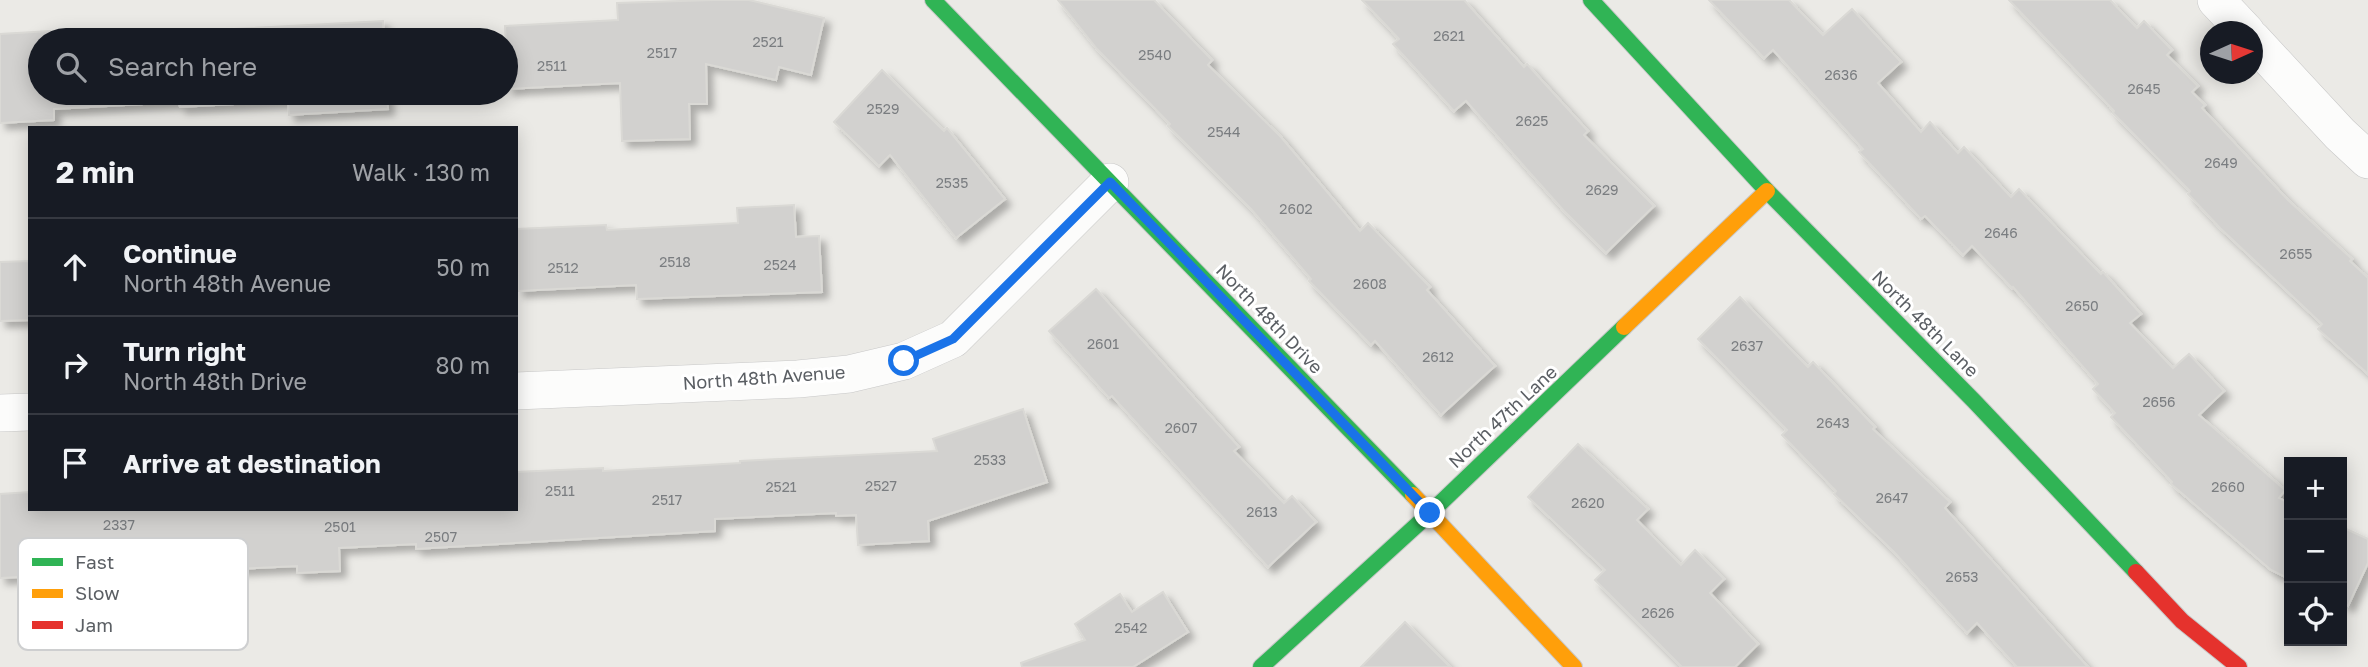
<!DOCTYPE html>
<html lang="en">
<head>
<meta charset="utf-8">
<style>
	body { margin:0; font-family:"Golos Text",sans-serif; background:#20242c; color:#f1f3f6 }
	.controls { position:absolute; right:21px; bottom:21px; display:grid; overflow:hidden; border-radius:0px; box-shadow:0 4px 18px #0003 }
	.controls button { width:63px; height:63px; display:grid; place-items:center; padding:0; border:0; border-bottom:2px solid #363941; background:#171b24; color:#f1f3f6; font:35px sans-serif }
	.compass { position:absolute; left:2200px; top:21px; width:63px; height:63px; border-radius:50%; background:#171b24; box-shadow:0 4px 18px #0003; rotate:87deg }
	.stop { position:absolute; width:21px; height:21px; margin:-16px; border:5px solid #1a73e8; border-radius:50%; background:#fff }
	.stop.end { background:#1a73e8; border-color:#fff; box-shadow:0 2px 7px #0008 }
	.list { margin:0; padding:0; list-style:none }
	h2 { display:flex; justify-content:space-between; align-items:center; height:91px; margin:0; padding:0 28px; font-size:30px }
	h2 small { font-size:23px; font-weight:400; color:#9ea1a6 }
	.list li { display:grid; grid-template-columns:46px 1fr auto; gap:21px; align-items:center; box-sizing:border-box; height:98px; padding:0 28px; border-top:2px solid #363941 }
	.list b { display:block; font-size:26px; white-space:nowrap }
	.list p { margin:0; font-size:23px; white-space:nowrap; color:#9ea1a6 }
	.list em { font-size:23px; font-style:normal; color:#9ea1a6 }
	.icon { flex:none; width:38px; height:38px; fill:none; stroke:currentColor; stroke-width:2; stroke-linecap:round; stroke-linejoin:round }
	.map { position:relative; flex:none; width:2368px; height:667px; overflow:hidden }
	.search { position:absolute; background:#171b24; box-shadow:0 4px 18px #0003; left:28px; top:28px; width:490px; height:77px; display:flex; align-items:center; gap:18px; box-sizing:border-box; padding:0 24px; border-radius:38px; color:#9ea1a6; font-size:26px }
	.panel { position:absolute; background:#171b24; box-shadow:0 4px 18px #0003; left:28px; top:126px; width:490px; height:385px; border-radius:0px }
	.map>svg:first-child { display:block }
	.building { fill:#d2d1cf; stroke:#dad9d5; stroke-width:2; filter:url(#shadow) }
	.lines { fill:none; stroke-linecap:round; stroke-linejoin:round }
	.street-casing { stroke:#c8c8c8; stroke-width:38 }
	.fast-casing { stroke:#c8c8c8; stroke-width:18 }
	.slow-casing { stroke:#c8c8c8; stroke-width:18 }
	.jam-casing { stroke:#c8c8c8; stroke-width:18 }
	.street { stroke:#fcfcfb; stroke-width:37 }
	.fast { stroke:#30b455; stroke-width:16 }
	.slow { stroke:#ff9f0a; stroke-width:16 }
	.jam { stroke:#e5322d; stroke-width:16 }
	.route { stroke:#1a73e8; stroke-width:9 }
	.labels { text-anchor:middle; stroke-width:6; stroke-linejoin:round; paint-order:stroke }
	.number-label { font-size:14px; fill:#7a7d80 }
	.street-label { font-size:18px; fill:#5b5f64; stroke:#fff }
	.key { fill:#fff; stroke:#cecfd0; stroke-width:2 }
	.key-label { font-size:19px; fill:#5b5f64 }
</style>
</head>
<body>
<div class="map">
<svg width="2368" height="667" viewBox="0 0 2368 667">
	<defs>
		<filter id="shadow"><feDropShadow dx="6" dy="6" stdDeviation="3.5" flood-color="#0004"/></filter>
	</defs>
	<rect width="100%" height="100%" fill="#ebeae6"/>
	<g class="building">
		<polygon points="713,0 749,0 824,18 811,75 779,67 776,80 706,64 707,104 689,104 690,139 622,141 620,83 508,89 505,26 618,20 617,3"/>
		<polygon points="1058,0 1154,0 1212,60 1208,65 1281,137 1360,231 1368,223 1430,287 1427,290 1495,366 1441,415 1375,341 1371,345 1309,281 1311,279 1251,209 1168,126 1170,124 1097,49"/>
		<polygon points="1362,0 1464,0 1524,67 1527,64 1588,131 1584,135 1654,206 1606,253 1564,211 1466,101 1454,111 1393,44 1399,39"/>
		<polygon points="1709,0 1789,0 1823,35 1852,9 1901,62 1878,83 1921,132 1930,122 1958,153 1964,147 2011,197 2019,189 2101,274 2103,272 2141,314 2130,323 2173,368 2189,354 2224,391 2199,415 2285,490 2279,498 2289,503 2289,579 2271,570 2171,484 2172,482 2111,417 2115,413 2093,389 2098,384 2013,287 2012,288 1972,246 1963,255 1925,216 1921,219 1859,152 1863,149 1773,50 1764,58"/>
		<polygon points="2009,0 2110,0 2137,28 2144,21 2172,50 2167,55 2198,86 2192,92 2205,105 2202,108 2288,200 2352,259 2350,261 2368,278 2368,374 2318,329 2322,324 2220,228 2188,194 2190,191 2113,113 2114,111"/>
		<polygon points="383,21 384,40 95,40 176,36 176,32"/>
		<polygon points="50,31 50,40 40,40 40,93 387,93 388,109 289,115 288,101 180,107 179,102 54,109 54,120 0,123 0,34"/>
		<polygon points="882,70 944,131 947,128 1005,199 956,238 890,155 879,166 834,122"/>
		<polygon points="794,205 796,237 819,236 822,292 637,299 636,285 518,291 516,229 606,225 607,230 738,223 737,208"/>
		<polygon points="30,261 30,320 0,321 0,262"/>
		<polygon points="1096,289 1239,447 1234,451 1284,503 1292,496 1316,522 1268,567 1112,396 1109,398 1049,331"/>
		<polygon points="1740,297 1808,367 1813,362 1875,427 1873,429 1950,502 1945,508 2088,667 2017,667 1977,623 1967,633 1895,553 1834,494 1836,491 1782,435 1787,430 1698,339"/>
		<polygon points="1023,409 1047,482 928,521 929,541 858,545 856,515 836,516 836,513 715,519 715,531 416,549 416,544 339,548 340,571 297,573 297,566 196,571 194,540 60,547 61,575 0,578 0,494 30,492 30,509 516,509 516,472 603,468 603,471 740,463 740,461 937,451 933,439"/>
		<polygon points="1578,444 1648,509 1637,520 1681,565 1695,550 1724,579 1710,593 1758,644 1735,667 1682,667 1595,580 1605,570 1528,497"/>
		<polygon points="2342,527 2368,539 2368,563 2348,606 2342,603"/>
		<polygon points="1163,592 1188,632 1133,667 1022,667 1021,663 1085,640 1075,624 1120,594 1132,612"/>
		<polygon points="1405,622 1450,667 1361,667"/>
	</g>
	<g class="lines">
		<defs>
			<g id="street">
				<polyline points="2216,0 2246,32"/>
				<polyline points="2252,39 2340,134 2368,160"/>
				<polyline points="516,391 798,379 849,374 904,361 953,339 1110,182"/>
				<polyline points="0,413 30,412"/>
			</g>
			<g id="fast">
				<polyline points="933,0 1413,495"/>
				<polyline points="1591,0 1767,191 1974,401 2136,572"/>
				<polyline points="1261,667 1430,513 1624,327"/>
			</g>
			<g id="slow">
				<polyline points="1624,327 1767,191"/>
				<polyline points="1413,495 1574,667"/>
			</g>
			<polyline id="jam" points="2136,572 2182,621 2239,667"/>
		</defs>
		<use href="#street" class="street-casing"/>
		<use href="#fast" class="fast-casing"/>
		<use href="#slow" class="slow-casing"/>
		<use href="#jam" class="jam-casing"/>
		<use href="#street" class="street"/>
		<use href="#fast" class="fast"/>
		<use href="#slow" class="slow"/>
		<use href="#jam" class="jam"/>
	</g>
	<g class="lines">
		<polyline class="route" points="904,361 953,339 1110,182 1430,513"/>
	</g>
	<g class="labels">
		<g class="number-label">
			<text x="1449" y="41">2621</text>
			<text x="768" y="47">2521</text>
			<text x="662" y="58">2517</text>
			<text x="1155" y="60">2540</text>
			<text x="552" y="71">2511</text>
			<text x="1841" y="80">2636</text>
			<text x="2144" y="94">2645</text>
			<text x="883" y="114">2529</text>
			<text x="1532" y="126">2625</text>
			<text x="1224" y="137">2544</text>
			<text x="2221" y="168">2649</text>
			<text x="952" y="188">2535</text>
			<text x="1602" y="195">2629</text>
			<text x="1296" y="214">2602</text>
			<text x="2001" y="238">2646</text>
			<text x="2296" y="259">2655</text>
			<text x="675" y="267">2518</text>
			<text x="780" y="270">2524</text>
			<text x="563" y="273">2512</text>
			<text x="1370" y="289">2608</text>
			<text x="2082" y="311">2650</text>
			<text x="1103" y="349">2601</text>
			<text x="1747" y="351">2637</text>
			<text x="1438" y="362">2612</text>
			<text x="2159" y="407">2656</text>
			<text x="1833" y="428">2643</text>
			<text x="1181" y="433">2607</text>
			<text x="990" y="465">2533</text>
			<text x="881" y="491">2527</text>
			<text x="781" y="492">2521</text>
			<text x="2228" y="492">2660</text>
			<text x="560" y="496">2511</text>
			<text x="1892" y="503">2647</text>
			<text x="667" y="505">2517</text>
			<text x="1588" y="508">2620</text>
			<text x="1262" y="517">2613</text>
			<text x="119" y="530">2337</text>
			<text x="340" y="532">2501</text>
			<text x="441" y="542">2507</text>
			<text x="1962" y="582">2653</text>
			<text x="1658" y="618">2626</text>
			<text x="1131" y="633">2542</text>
		</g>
		<g class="street-label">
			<text transform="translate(1269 319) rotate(46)" y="6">North 48th Drive</text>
			<text transform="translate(1925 324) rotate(45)" y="6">North 48th Lane</text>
			<text transform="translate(764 378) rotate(-4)" y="6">North 48th Avenue</text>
			<text transform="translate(1503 417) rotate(-43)" y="6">North 47th Lane</text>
		</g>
	</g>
	<rect x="18" y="538" width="230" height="112" rx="10" class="key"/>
	<rect x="32" y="558" width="31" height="8" fill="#30b455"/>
	<rect x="32" y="589" width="31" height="9" fill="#ff9f0a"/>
	<rect x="32" y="621" width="31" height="8" fill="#e5322d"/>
	<g class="key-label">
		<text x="75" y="569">Fast</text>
		<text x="75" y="600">Slow</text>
		<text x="75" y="632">Jam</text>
	</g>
</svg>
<div class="controls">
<button>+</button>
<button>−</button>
<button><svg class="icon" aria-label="locate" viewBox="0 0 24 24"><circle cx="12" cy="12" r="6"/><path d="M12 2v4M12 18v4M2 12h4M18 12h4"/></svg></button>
</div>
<svg class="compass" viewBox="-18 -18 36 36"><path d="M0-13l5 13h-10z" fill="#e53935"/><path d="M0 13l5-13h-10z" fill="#9ea1a6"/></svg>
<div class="stop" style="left:904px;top:361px"></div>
<div class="stop end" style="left:1430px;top:513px"></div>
<div class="search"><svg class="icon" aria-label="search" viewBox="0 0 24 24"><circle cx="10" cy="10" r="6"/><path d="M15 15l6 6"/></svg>Search here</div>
<section class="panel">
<h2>2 min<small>Walk · 130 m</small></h2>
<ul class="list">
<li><svg class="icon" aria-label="ahead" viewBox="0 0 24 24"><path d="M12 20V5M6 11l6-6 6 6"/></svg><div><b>Continue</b><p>North 48th Avenue</p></div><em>50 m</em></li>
<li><svg class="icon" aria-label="right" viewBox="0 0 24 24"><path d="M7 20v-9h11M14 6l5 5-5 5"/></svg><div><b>Turn right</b><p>North 48th Drive</p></div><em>80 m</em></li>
<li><svg class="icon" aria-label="arrive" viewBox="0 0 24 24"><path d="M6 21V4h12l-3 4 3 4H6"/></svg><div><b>Arrive at destination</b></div></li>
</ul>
</section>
</div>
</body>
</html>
